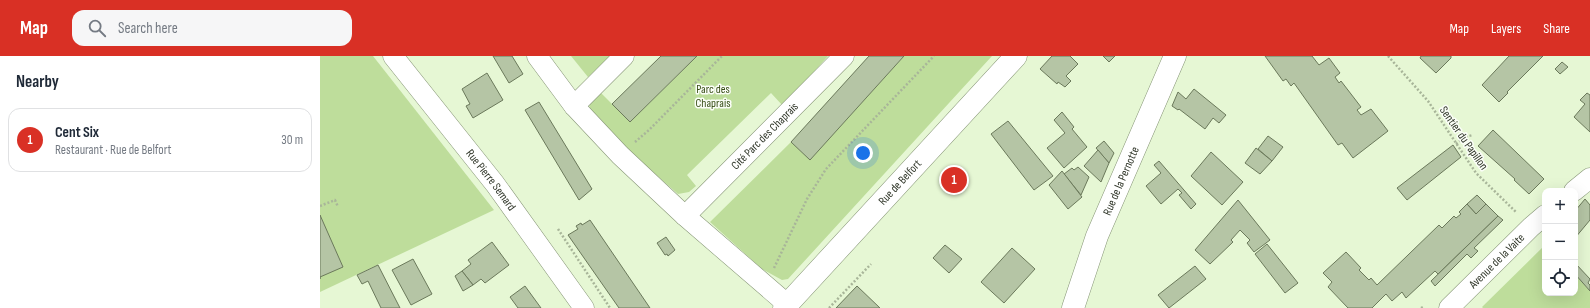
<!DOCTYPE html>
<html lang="en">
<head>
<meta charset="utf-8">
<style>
	body { margin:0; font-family:"Sofia Sans Condensed",sans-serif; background:#f6f6f7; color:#1f2937 }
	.controls { position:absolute; right:12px; bottom:12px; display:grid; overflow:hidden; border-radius:8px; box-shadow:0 4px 16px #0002 }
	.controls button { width:36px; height:36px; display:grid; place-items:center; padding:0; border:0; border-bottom:1px solid #e0e1e3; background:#fff; color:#1f2937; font:20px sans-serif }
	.you { position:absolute; left:543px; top:97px; width:14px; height:14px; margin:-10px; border:3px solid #fff; border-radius:50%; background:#1a73e8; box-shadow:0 0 0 6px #1a73e833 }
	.badge { display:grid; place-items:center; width:26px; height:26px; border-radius:50%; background:#d93025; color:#fff; font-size:13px; font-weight:700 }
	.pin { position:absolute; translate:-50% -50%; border:2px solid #fff; box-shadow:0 1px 4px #0006 }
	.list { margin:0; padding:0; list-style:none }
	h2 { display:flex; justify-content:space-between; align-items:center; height:52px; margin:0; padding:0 16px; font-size:17px }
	h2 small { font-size:13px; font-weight:400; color:#747a83 }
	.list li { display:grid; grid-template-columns:26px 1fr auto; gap:12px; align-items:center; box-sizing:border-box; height:64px; margin:0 8px 8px; padding:0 8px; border:1px solid #e0e1e3; border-radius:12px }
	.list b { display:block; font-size:15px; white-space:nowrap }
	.list p { margin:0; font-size:13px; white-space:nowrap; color:#747a83 }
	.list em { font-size:13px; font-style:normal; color:#747a83 }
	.icon { flex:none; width:22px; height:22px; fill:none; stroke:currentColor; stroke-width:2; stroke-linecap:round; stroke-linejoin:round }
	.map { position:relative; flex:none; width:1270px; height:252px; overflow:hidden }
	header { display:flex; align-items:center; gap:24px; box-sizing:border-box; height:56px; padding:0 20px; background:#d93025; color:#fff }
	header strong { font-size:19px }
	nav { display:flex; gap:22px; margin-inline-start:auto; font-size:14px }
	.search { width:280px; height:36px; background:#f6f6f7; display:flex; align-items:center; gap:10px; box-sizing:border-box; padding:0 14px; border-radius:12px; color:#747a83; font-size:15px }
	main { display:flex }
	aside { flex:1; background:#fff }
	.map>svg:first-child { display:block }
	.green { fill:#bedd9b }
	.building { fill:#b5c5a5; stroke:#6b795b }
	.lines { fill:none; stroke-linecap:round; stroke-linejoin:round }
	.street-casing { stroke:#879677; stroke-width:21 }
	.secondary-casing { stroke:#879677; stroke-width:23 }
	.path { stroke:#a8b599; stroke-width:2.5; stroke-dasharray:2 2; stroke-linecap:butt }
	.street { stroke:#fff; stroke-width:20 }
	.secondary { stroke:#fff; stroke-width:22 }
	.labels { text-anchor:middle; stroke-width:3; stroke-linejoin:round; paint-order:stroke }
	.park-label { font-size:12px; fill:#374d15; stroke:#fbfef8 }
	.street-label { font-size:12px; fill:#32382b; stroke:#fbfef8 }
</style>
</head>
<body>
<header>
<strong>Map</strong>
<div class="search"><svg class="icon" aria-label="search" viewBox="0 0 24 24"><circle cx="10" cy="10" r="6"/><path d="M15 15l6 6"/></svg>Search here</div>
<nav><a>Map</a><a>Layers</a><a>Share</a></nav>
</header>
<main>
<aside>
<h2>Nearby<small></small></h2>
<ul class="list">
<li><span class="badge">1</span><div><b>Cent Six</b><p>Restaurant · Rue de Belfort</p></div><em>30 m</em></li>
</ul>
</aside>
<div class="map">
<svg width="1270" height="252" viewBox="0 0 1270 252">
	<rect width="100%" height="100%" fill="#e6f7d4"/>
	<g class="green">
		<polygon points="0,0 53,0 174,154 0,236"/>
		<polygon points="251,0 290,0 268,21"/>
		<polygon points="377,0 508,0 463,50 451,37 367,119 376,130 369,136 358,138 317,102 270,53 268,42 277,33 310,66"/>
		<polygon points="584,0 672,0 468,223 462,224 442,213 390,166 471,86 490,103"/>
		<polygon points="1225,189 1225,237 1255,237 1255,218 1270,235 1270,252 1163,252 1162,251"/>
	</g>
	<g class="building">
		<polygon points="173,0 192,0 203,18 189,27"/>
		<polygon points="341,0 377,0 310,66 292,48"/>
		<polygon points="549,0 584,0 490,104 471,86"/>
		<polygon points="732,0 750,0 758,8 746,20 751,25 745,31 738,26 737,28 720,13"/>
		<polygon points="783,0 795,0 789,6"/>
		<polygon points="945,0 992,0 999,9 1009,2 1020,17 1015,21 1019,27 1021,25 1041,51 1037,54 1041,59 1051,53 1068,75 1033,102 1022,87 1018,89 974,27 971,30 966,23 963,25"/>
		<polygon points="1101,0 1131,0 1131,2 1116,17 1100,2"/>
		<polygon points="1189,0 1223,0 1187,36 1188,37 1179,46 1162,29"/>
		<polygon points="1242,6 1248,11 1240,18 1235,13"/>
		<polygon points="167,17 183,44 153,62 146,50 150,48 142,33"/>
		<polygon points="874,33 906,59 899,67 893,62 885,73 859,53 858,54 852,50 858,36 866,43"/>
		<polygon points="1267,37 1270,39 1270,76 1254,61 1265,48 1260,44"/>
		<polygon points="219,46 272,133 259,144 205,54"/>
		<polygon points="742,56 754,71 752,73 767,91 744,112 727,92 745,77 734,64"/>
		<polygon points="688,65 733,120 714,134 671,78"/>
		<polygon points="1173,74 1224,123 1209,138 1194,124 1195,123 1158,90"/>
		<polygon points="948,80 963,91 952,105 938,93"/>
		<polygon points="784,85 794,97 789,107 776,92"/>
		<polygon points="1133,89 1141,101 1087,144 1077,132"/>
		<polygon points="936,92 952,105 940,118 925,107"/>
		<polygon points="778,94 789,107 781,126 764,110"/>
		<polygon points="891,96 923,126 902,149 871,120"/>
		<polygon points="839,105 876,148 871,153 859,139 862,137 858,133 841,148 826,130 841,117 834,109"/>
		<polygon points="758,111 769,121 761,139 744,118 752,112 754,114"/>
		<polygon points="742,115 762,141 748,153 729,129"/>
		<polygon points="1157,139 1166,148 1156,158 1147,148"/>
		<polygon points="1265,143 1270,149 1270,164 1255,182 1255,155"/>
		<polygon points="918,144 950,184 934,196 927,187 930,184 920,174 911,184 913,186 890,208 875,194"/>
		<polygon points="1147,148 1156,158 1166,148 1178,160 1118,218 1115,215 1086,242 1082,236 1072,245 1066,238 1052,252 1028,252 1008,231 1012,226 1003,217 1026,196 1041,212 1039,214 1049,224 1051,222 1057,229 1119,169 1122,172 1134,160 1136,162 1141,158 1139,156"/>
		<polygon points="0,159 23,211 0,221 0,223"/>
		<polygon points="1178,160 1183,164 1154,192 1158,195 1151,202 1147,198 1115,230 1111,225"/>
		<polygon points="270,164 330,252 299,252 248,179 258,173 256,170 261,167 262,169"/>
		<polygon points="346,181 355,194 348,200 347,198 345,199 337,187"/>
		<polygon points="172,186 189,209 165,227 161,223 153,229 142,215 151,208 148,204"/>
		<polygon points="947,188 978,227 965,237 935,198"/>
		<polygon points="625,189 642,203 629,217 613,202"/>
		<polygon points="692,192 715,213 684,247 661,226"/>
		<polygon points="93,203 112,238 91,249 72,214"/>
		<polygon points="1255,207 1270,223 1268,227 1270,229 1270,235 1255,218"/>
		<polygon points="58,209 80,252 61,252 48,225 42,228 37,219"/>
		<polygon points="875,210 886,223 849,252 838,239"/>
		<polygon points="142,215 153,229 143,235 135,220"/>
		<polygon points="205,230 221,252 198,252 190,241"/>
		<polygon points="537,230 560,252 516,252"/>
	</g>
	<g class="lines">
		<defs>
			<g id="street">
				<path id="s1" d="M73 0 175 128 264 252"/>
				<polyline points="217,0 254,50 300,99 365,160 467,248"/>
				<polyline points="254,50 304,0"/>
				<polyline points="1254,135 1270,122"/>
				<path id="s2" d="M365 160 524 0"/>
				<path id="s3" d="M1129 252 1211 171 1225 159"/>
			</g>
			<g id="secondary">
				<path id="s4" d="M464 252 696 0"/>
				<path id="s5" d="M753 252 777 180 855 0"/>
			</g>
		</defs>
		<use href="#street" class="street-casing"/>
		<use href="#secondary" class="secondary-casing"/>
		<g class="path">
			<polyline points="1068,0 1108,45 1156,117 1197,157"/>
			<polyline points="315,86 329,74 402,0"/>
			<polyline points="1136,88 1145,81 1153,79"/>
			<polyline points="0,150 15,144 18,151"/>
			<polyline points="238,173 290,252"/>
			<polyline points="454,212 487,143 506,113 614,0"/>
			<polyline points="509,252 551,208"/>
			<polyline points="1101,252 1103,251 1104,252"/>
		</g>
		<use href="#street" class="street"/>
		<use href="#secondary" class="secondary"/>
	</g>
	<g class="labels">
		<g class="park-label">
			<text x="393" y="37">Parc des<tspan x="393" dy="14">Chaprais</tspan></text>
		</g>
		<g class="street-label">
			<text dy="4" stroke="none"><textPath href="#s2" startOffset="113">Cité Parc des Chaprais</textPath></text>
			<text transform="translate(1144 82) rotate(55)" y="4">Sentier du Papillon</text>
			<text dy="4" stroke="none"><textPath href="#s1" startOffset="158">Rue Pierre Semard</textPath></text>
			<text dy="4" stroke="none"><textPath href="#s5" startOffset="136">Rue de la Pernotte</textPath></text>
			<text dy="4" stroke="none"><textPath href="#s4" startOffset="171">Rue de Belfort</textPath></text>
			<text dy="4" stroke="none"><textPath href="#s3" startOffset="67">Avenue de la Vaite</textPath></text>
		</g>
	</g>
</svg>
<div class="controls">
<button>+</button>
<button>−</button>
<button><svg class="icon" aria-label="locate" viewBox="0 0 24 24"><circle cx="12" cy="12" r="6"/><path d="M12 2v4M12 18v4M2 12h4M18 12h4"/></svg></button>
</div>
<div class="you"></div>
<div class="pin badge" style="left:634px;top:124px">1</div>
</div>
</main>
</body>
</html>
